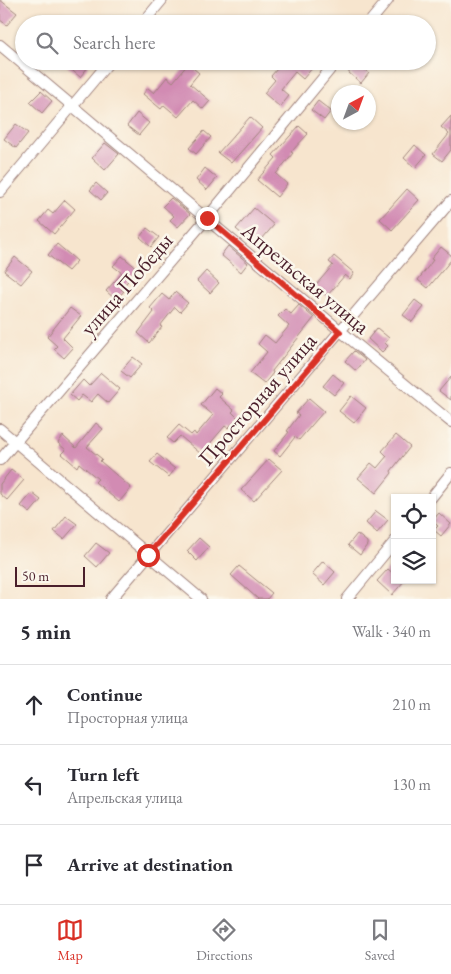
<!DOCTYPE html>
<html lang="en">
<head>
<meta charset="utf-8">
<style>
	body { margin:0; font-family:"EB Garamond",serif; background:#f2f2f3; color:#2b2b33 }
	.controls { position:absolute; right:15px; bottom:15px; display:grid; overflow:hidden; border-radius:0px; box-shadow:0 1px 4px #0004 }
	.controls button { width:45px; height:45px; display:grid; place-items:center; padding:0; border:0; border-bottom:1px solid #e1e1e2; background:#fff; color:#2b2b33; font:25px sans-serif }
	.compass { position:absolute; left:331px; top:85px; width:45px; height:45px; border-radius:50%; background:#fff; box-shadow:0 1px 4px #0004; rotate:41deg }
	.scale { position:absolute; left:15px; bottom:12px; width:70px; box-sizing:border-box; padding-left:5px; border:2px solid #4a1f2b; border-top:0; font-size:14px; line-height:18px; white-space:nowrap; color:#4a1f2b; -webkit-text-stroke:4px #fbf7ec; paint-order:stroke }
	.stop { position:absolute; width:15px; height:15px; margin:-11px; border:4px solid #d93025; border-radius:50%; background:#fff }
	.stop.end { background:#d93025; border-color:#fff; box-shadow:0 1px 5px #0008 }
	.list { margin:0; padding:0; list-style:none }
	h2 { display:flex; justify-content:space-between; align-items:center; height:65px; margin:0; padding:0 20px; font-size:21px }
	h2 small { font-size:16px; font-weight:400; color:#7c7c81 }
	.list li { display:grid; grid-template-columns:32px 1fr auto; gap:15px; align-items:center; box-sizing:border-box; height:80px; padding:0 20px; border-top:1px solid #e1e1e2 }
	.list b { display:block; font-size:19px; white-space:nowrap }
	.list p { margin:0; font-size:16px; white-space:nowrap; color:#7c7c81 }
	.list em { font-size:16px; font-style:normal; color:#7c7c81 }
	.icon { flex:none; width:28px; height:28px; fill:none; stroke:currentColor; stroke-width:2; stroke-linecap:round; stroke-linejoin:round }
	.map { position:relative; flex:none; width:451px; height:599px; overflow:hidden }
	.search { position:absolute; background:#fff; box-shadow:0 1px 4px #0004; left:15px; right:15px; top:15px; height:55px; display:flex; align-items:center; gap:12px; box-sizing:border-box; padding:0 18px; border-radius:28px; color:#7c7c81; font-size:19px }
	.sheet { height:305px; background:#fff }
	nav { display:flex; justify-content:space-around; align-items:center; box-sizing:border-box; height:70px; border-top:1px solid #e1e1e2; background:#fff; font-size:14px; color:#7c7c81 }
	nav a { display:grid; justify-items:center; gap:2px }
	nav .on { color:#d93025 }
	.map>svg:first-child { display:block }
	.building { fill:#d28bb3 }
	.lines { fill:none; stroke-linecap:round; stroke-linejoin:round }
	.minor-casing { stroke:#a0827c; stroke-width:12 }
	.minor { stroke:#fff; stroke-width:10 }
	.route { stroke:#d93025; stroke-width:6 }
	.labels { text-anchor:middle; stroke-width:5; stroke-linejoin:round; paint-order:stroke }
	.street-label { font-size:22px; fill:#4a1f2b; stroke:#fbf7ec }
</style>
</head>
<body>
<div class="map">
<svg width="451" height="599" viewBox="0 0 451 599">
	<rect width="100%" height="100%" fill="#fbf7ec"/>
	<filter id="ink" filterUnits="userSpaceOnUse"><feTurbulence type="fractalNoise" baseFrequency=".02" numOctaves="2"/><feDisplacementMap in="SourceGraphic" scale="10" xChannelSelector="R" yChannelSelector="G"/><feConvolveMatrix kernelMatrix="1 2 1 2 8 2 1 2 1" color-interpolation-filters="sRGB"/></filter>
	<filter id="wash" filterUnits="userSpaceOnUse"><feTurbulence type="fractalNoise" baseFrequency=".0096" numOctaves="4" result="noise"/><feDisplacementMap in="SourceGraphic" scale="20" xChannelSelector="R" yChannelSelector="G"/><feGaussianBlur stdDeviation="1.12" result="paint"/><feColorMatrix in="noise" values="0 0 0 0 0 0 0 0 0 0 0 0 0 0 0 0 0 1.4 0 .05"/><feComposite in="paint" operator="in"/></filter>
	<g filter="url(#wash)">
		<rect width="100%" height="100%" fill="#f7e5ce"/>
		<g id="blocks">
			<g class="building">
				<polygon points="0,0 17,13 7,25 0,20"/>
				<polygon points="72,61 83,61 89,66 80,77 67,66"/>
				<polygon points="284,61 306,61 313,67 303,79 295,72 281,89 289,96 280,107 264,93 275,80 271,76"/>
				<polygon points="356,62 369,73 361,83 349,73 349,70"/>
				<polygon points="188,64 199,73 190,84 210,101 203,109 193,100 178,117 164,105 161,109 143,94 148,88 154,93 167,77 173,82"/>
				<polygon points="41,91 52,101 42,113 30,102"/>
				<polygon points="318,101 331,111 324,120 311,110"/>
				<polygon points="137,113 149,123 139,135 127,126"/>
				<polygon points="451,116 451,150 442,161 433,154 449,134 441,127"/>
				<polygon points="250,117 262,128 231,163 218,153"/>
				<polygon points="16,124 28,133 16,148 4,139"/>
				<polygon points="299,126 308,134 291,152 293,153 276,174 287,184 277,197 257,180 276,158 273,155"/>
				<polygon points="204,131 211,137 196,154 189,148"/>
				<polygon points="105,143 119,154 105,170 92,158"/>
				<polygon points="415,145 426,155 415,168 404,158"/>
				<polygon points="205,168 217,178 207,190 196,180"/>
				<polygon points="96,183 107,193 101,200 90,190"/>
				<polygon points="407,189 419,200 392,230 380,219"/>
				<polygon points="171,198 190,214 178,227 170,220 174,216 163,206"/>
				<polygon points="65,200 75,209 54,234 39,221 48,210 53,214"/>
				<polygon points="254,208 274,225 256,246 236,229"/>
				<polygon points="147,228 159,237 151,247 140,237"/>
				<polygon points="57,244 77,261 68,271 48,255"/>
				<polygon points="228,246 248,263 241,272 221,255"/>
				<polygon points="441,247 451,255 451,260 428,288 418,280 433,260 431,259"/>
				<polygon points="122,256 138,269 121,289 124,291 116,300 106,291 122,273 113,266"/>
				<polygon points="334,256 354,273 350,279 345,275 327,296 315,286 333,265 329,262"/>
				<polygon points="15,257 32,271 21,284 4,271"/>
				<polygon points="206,271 219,283 210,293 197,281"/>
				<polygon points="175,292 188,303 180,312 175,307 160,326 162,327 149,343 138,333 154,312 150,308 162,294 169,300"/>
				<polygon points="415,300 424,307 412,322 403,315"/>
				<polygon points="299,305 314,318 272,371 273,373 264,384 250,373 267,352 258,344 265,335 275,343 289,326 278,316 285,309 291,314"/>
				<polygon points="70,308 81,316 63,338 73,348 64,358 54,349 57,346 47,337"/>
				<polygon points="377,328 389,338 385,343 388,346 382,352 368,339"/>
				<polygon points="354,351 365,360 356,371 345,361"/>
				<polygon points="133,357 142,364 130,378 121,371"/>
				<polygon points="101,373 120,389 108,403 98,394 91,402 82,395 77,401 70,395 83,380 89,386"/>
				<polygon points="333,374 344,383 334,395 323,386"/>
				<polygon points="451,377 451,400 439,391"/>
				<polygon points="215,388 222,394 219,397 234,410 232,412 238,418 228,428 225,426 201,454 180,436 173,443 167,438 179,425 191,435 194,432 196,435 213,415 201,405"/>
				<polygon points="351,396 366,408 354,423 339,411"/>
				<polygon points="309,398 324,411 299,440 295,437 280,456 274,451 289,432 287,431 299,415 296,413"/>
				<polygon points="96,423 103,429 87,447 102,459 100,461 131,488 119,502 95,482 98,479 79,463 77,467 62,454 66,450 58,443 63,436 76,448"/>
				<polygon points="396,435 410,447 391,471 392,473 376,493 358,478 371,463 377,468 387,456 382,451"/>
				<polygon points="157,454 175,469 169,477 150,462"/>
				<polygon points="269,459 282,470 254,501 241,490"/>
				<polygon points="11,470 24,480 7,500 0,494 0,484"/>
				<polygon points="32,493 41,500 30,513 21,506"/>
				<polygon points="376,511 388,520 377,533 366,523"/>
				<polygon points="439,513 451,524 441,536 434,530 438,526 432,521"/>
				<polygon points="66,516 77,524 64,539 54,531"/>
				<polygon points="357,534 367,542 367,545 360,555 348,545"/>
				<polygon points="199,538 209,547 197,561 187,551"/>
				<polygon points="96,543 109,553 97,567 85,556"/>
				<polygon points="323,561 335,572 324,585 312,574"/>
				<polygon points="239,566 272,593 267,599 258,599 231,575"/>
				<polygon points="388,569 395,575 395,580 405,580 392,595 377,581"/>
			</g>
		</g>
	</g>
	<g filter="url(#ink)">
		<use href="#blocks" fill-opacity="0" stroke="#a0827c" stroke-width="1"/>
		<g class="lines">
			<defs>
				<g id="minor">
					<polyline points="142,24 162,0"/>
					<polyline points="368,24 388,0"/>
					<path d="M0 45C150 171 299 298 451 422"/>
					<polyline points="0,192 110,61"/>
					<polyline points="0,429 201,599"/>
					<polyline points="0,460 207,218 337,61"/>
					<polyline points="431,498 451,473"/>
					<polyline points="111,599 451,201"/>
					<polyline points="347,599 395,541"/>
				</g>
			</defs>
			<use href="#minor" class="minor-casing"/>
			<use href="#minor" class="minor"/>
		</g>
	</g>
	<g class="lines" filter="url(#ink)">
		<polyline class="route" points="148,555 340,332 207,218"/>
	</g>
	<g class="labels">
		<g class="street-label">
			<text transform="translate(306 278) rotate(40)" y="8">Апрельская улица</text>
			<text transform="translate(126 284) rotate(-49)" y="8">улица Победы</text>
			<text transform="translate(257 399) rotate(-49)" y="8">Просторная улица</text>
		</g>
	</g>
</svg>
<div class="controls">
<button><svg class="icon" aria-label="locate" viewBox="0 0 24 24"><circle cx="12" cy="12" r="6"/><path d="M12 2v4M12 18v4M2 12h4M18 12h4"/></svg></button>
<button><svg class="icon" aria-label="layers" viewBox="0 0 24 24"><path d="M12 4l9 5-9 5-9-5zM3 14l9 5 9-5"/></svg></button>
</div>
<svg class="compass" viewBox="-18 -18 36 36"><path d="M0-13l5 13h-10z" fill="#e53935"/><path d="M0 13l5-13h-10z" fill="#7c7c81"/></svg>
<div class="scale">50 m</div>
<div class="stop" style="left:148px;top:555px"></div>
<div class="stop end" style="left:207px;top:218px"></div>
<div class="search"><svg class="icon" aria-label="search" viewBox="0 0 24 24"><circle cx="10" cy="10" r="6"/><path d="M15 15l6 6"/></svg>Search here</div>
</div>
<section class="sheet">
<h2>5 min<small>Walk · 340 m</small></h2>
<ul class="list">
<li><svg class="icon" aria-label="ahead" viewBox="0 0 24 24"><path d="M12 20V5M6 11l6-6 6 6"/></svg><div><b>Continue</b><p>Просторная улица</p></div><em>210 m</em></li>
<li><svg class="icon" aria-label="left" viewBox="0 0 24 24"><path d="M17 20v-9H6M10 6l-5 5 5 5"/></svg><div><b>Turn left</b><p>Апрельская улица</p></div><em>130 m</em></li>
<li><svg class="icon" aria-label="arrive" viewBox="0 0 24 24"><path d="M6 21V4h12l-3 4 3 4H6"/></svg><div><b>Arrive at destination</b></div></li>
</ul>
</section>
<nav>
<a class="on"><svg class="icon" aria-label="map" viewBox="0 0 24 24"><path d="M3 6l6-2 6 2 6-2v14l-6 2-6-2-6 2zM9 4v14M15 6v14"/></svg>Map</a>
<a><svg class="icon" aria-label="directions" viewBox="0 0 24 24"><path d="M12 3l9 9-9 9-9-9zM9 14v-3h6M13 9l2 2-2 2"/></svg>Directions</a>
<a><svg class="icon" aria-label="saved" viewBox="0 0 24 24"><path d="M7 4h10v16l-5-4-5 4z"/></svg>Saved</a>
</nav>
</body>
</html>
